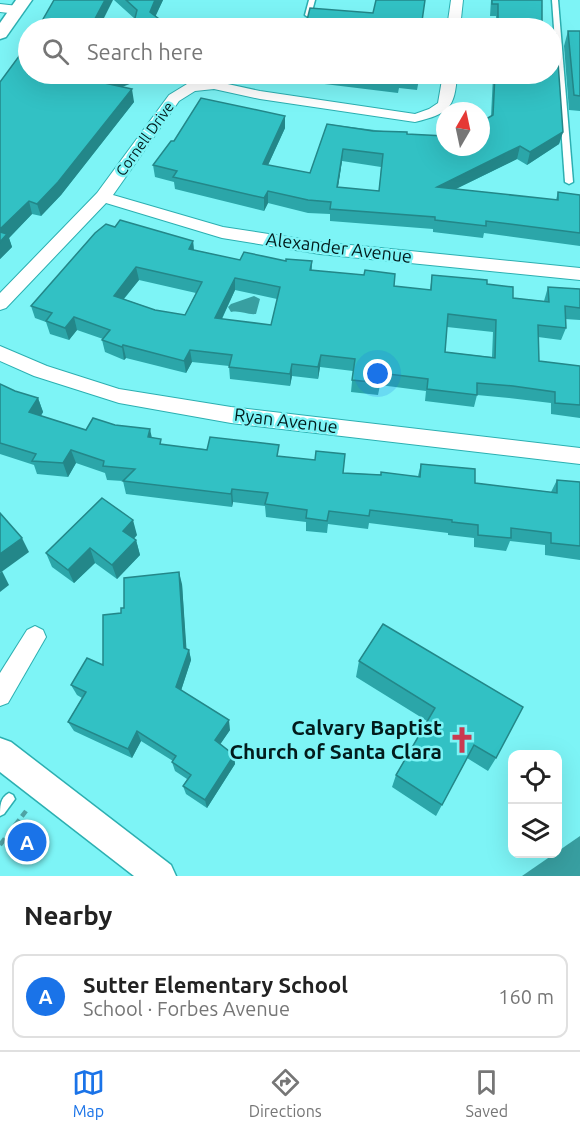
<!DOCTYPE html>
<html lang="en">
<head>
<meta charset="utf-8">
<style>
	body { margin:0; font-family:Ubuntu,sans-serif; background:#f2f2f2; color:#222 }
	.controls { position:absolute; right:18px; bottom:18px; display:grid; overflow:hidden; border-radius:12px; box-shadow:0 6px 24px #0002 }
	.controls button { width:54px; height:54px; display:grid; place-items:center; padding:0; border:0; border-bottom:2px solid #e0e0e0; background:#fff; color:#222; font:30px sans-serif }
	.compass { position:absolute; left:436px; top:102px; width:54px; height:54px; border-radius:50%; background:#fff; box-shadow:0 6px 24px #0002; rotate:9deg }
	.you { position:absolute; left:378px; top:374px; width:21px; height:21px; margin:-15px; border:4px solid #fff; border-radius:50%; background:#1a73e8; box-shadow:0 0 0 9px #1a73e833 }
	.badge { display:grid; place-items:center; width:39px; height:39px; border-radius:50%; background:#1a73e8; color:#fff; font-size:20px; font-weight:700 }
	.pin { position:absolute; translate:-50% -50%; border:3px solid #fff; box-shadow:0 2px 6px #0006 }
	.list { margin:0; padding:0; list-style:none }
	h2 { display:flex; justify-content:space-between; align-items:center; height:78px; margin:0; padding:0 24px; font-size:26px }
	h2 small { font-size:20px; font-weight:400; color:#767676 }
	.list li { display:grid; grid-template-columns:39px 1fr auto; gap:18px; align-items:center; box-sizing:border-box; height:84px; margin:0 12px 12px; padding:0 12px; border:2px solid #e0e0e0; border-radius:12px }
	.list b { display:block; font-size:22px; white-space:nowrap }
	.list p { margin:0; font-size:20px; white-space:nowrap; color:#767676 }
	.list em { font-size:20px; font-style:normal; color:#767676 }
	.icon { flex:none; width:33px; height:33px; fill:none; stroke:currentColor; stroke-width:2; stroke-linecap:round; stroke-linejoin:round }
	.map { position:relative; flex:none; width:580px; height:876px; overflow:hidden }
	.search { position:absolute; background:#fff; box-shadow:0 6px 24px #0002; left:18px; right:18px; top:18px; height:66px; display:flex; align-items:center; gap:15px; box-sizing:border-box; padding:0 21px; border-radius:33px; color:#767676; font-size:22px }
	.sheet { height:174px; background:#fff }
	nav { display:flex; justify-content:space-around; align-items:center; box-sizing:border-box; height:84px; border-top:2px solid #e0e0e0; background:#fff; font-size:16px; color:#767676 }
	nav a { display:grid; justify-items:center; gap:3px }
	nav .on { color:#1a73e8 }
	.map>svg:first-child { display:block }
	.water { fill:#389fa1 }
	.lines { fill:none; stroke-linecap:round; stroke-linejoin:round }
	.service-casing { stroke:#2cafb1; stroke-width:3 }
	.minor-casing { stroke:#2cafb1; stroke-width:2 }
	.tertiary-casing { stroke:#2cafb1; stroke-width:3 }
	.path { stroke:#4fa3a5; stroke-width:4.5; stroke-dasharray:8 4; stroke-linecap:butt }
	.service { fill:#fff; fill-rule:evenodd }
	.minor { fill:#fff; fill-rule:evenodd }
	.tertiary { fill:#fff; fill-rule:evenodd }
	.wall { fill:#2ba6a9; fill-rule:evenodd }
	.shaded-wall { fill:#238789 }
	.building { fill:#32c1c4; stroke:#238789; stroke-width:1.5; fill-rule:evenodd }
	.labels { text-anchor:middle; stroke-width:5; stroke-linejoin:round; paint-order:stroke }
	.far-street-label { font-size:15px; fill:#021b1c; stroke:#7df4f6 }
	.street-label { font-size:18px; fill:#021b1c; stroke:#7df4f6 }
	.near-poi-label { font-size:21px; font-weight:bold; fill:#021b1c; stroke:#7df4f6; text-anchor:end }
</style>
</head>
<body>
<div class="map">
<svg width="580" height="876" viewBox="0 0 580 876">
	<rect width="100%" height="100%" fill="#7df4f6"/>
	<g class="water">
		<path d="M254 296 260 299 256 314C247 315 240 310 231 312L228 307 231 304Z"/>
		<polygon points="580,836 580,876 522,876"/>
	</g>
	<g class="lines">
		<defs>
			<g id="service">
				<polygon points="309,0 315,0 311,15 308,17 305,15"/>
				<polygon points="552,0 558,0 573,182 569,184 565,182"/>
				<path d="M9 793 13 795 15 799 4 814 0 816C0 806 0 798 9 793Z"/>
			</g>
			<g id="minor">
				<polygon points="451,0 463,0 460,28 447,28"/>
				<polygon points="0,4 18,6 24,10 18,14 0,12"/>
				<path d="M443 74H457C455 109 448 114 415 122L260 99 214 89 195 91 179 101 113 195 223 227 320 242 580 268V280L320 254 222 238 106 203 6 308 0 310V293L97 193 169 95 187 84 214 81 260 91 415 114 429 109 438 103Z"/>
				<polygon points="0,346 47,366 119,389 231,407 580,448 580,464 231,423 119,403 34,376 0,361"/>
				<polygon points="35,626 43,630 46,637 8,703 0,706 0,673 27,630"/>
			</g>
			<g id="tertiary">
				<polygon points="16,0 32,0 6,37 0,39 0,23"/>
				<polygon points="0,738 11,742 171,865 176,876 134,876 0,772"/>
			</g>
		</defs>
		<use href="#service" class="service-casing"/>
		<use href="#minor" class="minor-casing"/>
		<use href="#tertiary" class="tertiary-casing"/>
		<polyline class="path" points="0,845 26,811"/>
		<use href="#service" class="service"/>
		<use href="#minor" class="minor"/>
		<use href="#tertiary" class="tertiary"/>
	</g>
	<g class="wall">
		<polygon points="114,0 163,0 155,16 171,28 134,28 135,19"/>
		<polygon points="491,0 542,0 542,28 496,28 496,16 490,16"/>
		<polygon points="568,31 580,31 580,111 569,110 564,46"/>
		<polygon points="28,74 122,87 134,102 61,195 41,216 32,214 9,238 12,247 0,259"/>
		<polygon points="308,74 420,74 417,90 399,88 398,93 308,82"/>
		<path d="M488 74H552L563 132 559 144 527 165 517 159 456 189 556 200 558 192 580 195V246L484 233 483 238 433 232V229L330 221V214L308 213 268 203 264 211 175 189 174 182 155 177 153 165 174 141 285 116V128L268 165 310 173 327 124 407 134 445 147 491 116 493 76 488 75ZM342 161 381 167 379 191 338 187Z"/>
		<path d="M115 227 193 241 194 250 240 260 312 261V270L394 286 430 290 432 275 487 284 513 298 544 301 548 287 580 289V320L565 319 566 328 561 340 538 337 539 361 580 366V418L551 414V403L509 398 477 395 474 407 425 401 426 391 380 385 378 395 351 392 353 371 320 367 318 379 292 376 290 386 230 379 229 366 192 362 186 373 126 358 124 360 105 352 102 340 103 339 77 330 69 340 50 334 46 322 35 318 31 306ZM139 280 196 293 185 315 155 310 124 299ZM235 290 277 299 271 325 222 319ZM447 327 493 332 492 357 445 352Z"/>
		<polygon points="0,384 15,391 38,398 43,412 41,416 86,430 152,438 163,445 279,456 344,473 418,476 421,464 475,483 551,492 557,480 580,482 580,560 545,555 545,545 510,541 506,551 474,547 474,538 448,535 448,533 369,523 368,529 328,524 327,533 306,531 306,522 266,517 265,506 233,502 232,507 126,494 123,481 107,480 105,473 76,463 68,477 37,474 34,465 0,454"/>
		<polygon points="137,535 134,539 136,540 140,555 117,579 95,563 74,583 52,567 46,553"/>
		<polygon points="182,584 186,649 189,650 191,660 181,690 230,730 220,744 234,755 235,764 207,808 186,794 183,786 187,779 175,771 172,762 173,761 141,741 132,758 74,731 68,722 82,698 77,695 71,685 103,665 121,613 124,608"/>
		<polygon points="383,624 496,758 488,771 467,758 436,816 392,787 396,775 427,721 356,677 359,661"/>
	</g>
	<g class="shaded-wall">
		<polygon points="105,0 113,0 99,28 90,28"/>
		<polygon points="155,0 163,0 152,24 150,12"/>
		<polygon points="122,74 155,74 102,95 100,82"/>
		<polygon points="132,89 134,102 61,195 41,216 37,204"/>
		<polygon points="285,116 285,128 263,176 263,164"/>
		<polygon points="563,132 559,144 527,165 530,152"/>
		<polygon points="520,146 517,159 435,199 437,187"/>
		<polygon points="343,149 342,161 336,199 337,187"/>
		<polygon points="268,191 268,203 264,211 264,198"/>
		<polygon points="29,201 32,214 9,238 12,247 0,259 0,229"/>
		<polygon points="193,241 194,253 189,249"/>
		<polygon points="136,267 139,280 116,308 114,296"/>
		<polygon points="235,278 235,290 216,331 215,318"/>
		<polygon points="74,317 77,330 69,340 65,328"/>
		<polygon points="123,345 126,358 124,360 122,347"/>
		<polygon points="190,350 192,362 186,373 184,361"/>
		<polygon points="321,355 320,367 318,379 318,367"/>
		<polygon points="292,364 292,376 290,386 290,374"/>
		<polygon points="38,398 43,412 34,426 29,412"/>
		<polygon points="150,429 153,443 148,437"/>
		<polygon points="71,450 76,463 68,477 63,463"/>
		<polygon points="232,489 233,502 232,507 231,494"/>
		<polygon points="133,520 137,535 127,545 123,531"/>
		<polygon points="22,538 29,552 0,573 0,554"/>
		<polygon points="136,540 140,555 117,579 112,565"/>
		<polygon points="90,548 95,563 74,583 68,570"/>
		<polygon points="2,571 9,585 0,592 0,573"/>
		<polygon points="179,572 182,584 187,656 189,650 191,660 179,697 176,687 184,648"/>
		<polygon points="229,720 230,730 217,749 215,740"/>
		<polygon points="137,731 141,741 132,758 128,749"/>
		<polygon points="234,755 235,764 207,808 205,800"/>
	</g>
	<g class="building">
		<polygon points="54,0 105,0 90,28 85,28 83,27 82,28 38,28"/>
		<polygon points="126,0 155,0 150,12 171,28 137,28 133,26 137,10"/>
		<polygon points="376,0 425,0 421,28 305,28 310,8 373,13"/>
		<polygon points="492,0 542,0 542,28 498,28 498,4 492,4"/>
		<polygon points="215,24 251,28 213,28"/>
		<polygon points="568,31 580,31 580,96 574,95"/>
		<path d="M552 34H556L563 132 530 152 520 146 437 187 558 200V192L580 195V233L486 221V226L435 220V217L330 209 331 202 308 200 268 191 264 198 173 177 177 171 153 165 171 141H174L201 98 285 116 263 164 310 173 327 124 373 131 407 132V134L445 136V147H481V122L493 115 495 74H552ZM343 149 383 154 379 191 337 187Z"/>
		<polygon points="28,44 28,74 72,74 92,79 97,74 122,74 100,82 132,89 58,182 37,204 29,201 0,229 0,82"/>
		<polygon points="334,74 420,74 419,78 401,76 400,81"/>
		<path d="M120 220 193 241 189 249 240 260 244 252 286 261V259L312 261 310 270 364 275 365 270 395 274 394 286 431 290 432 275 487 280V284L513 287V298L549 302 548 287 580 289V308L565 306 566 328 538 325 539 361 580 366V405L555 403V392L513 386 477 383V395L427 389 428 379 381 373 380 383 352 380 355 359 321 355 318 367 292 364 290 374 229 367 232 355 190 350 184 361 123 345 122 347 102 340 110 330 74 317 65 328 46 321 52 313 31 306 95 233 106 224 115 227ZM136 267 202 282 185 315 155 310 114 296ZM235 278 280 287 271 325 215 318ZM448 314 496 320 495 358 445 352Z"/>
		<polygon points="0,232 7,234 0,242"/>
		<polygon points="0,384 15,391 38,398 29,412 86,430 93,418 115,425 150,429 148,437 161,439 160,444 207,450 210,437 279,445 277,456 315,460 316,451 345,454 343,473 381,475 381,472 420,477 421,464 475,469 475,483 557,493 557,480 580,482 580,546 551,543 551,533 511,528 511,538 478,535 478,525 452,522 452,520 370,510 369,516 329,511 327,521 306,518 307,510 265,504 268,493 232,489 231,494 123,481 135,469 103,466 104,461 71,450 63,463 32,461 36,454 0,443"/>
		<polygon points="102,498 133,520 123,531 136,540 112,565 90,548 68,570 46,553"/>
		<polygon points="0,513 22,538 0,554"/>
		<polygon points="179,572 184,648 189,650 176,687 229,720 215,740 234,755 205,800 183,786 191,775 172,762 176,756 137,731 128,749 68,722 86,692 71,685 87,658 103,665 103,615 121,613 121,608 124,608 124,578"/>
		<polygon points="383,624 523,707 496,758 474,745 442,805 396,775 435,708 359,661"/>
	</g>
	<defs>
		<symbol id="church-bare" viewBox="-9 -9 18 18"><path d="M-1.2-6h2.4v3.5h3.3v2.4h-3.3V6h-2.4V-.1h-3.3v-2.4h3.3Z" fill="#ca394f" stroke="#7df4f6" stroke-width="2.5" paint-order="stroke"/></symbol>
	</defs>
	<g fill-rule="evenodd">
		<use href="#church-bare" x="443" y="721" width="38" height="38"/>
	</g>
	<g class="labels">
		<g class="far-street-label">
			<text transform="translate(145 139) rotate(-54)" y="5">Cornell Drive</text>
		</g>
		<g class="street-label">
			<text transform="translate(339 248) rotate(7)" y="6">Alexander Avenue</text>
			<text transform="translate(286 421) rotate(7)" y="6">Ryan Avenue</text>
		</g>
		<g class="near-poi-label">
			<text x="442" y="735">Calvary Baptist<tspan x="442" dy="24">Church of Santa Clara</tspan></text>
		</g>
	</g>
</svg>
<div class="controls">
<button><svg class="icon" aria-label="locate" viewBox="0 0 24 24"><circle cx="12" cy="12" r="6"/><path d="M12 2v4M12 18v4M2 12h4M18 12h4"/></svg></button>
<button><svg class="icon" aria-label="layers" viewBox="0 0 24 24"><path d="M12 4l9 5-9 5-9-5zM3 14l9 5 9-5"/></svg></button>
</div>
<svg class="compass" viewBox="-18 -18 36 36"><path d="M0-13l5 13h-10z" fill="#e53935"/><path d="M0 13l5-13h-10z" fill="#767676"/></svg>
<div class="you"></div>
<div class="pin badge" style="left:27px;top:842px">A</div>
<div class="search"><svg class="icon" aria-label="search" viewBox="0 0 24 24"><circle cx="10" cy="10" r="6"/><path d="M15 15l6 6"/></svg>Search here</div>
</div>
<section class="sheet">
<h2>Nearby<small></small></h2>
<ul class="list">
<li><span class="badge">A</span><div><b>Sutter Elementary School</b><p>School · Forbes Avenue</p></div><em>160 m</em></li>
</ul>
</section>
<nav>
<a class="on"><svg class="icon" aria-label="map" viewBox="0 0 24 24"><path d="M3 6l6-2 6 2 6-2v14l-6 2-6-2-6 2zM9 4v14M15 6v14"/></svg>Map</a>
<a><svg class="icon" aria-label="directions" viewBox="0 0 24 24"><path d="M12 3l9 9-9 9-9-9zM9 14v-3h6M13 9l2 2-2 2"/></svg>Directions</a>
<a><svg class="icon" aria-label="saved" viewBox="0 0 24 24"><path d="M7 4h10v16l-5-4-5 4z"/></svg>Saved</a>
</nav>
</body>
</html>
